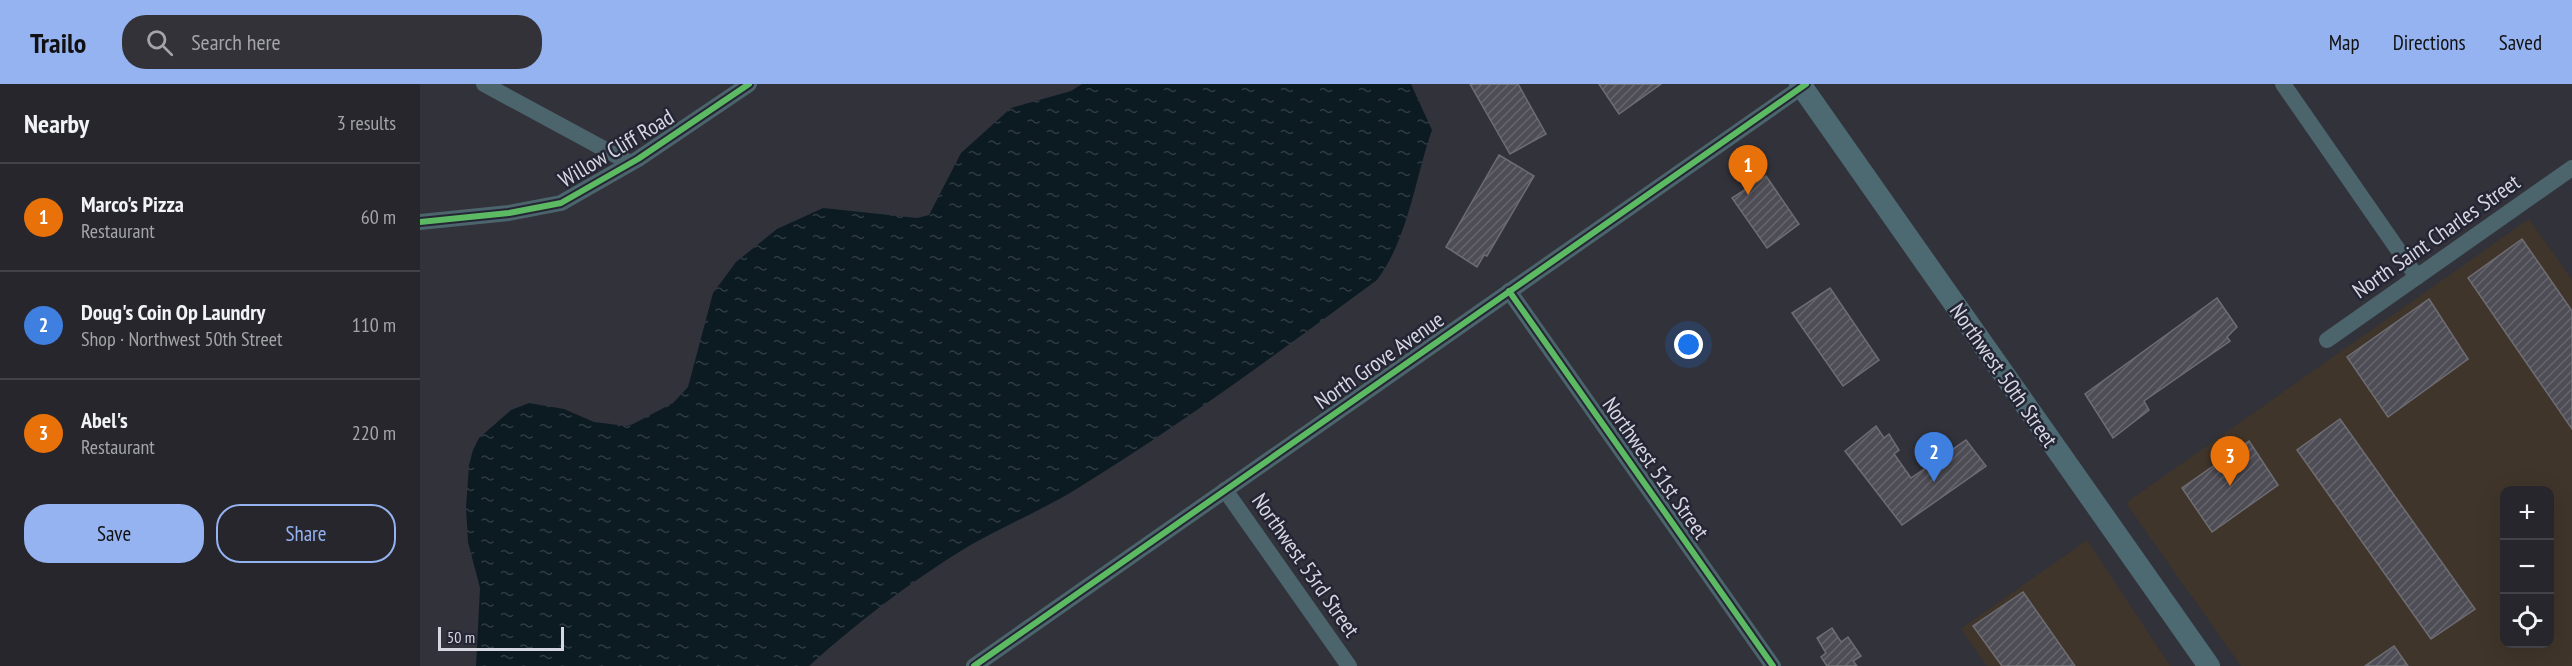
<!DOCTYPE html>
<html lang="en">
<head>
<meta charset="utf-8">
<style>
	body { margin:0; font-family:"PT Sans Narrow",sans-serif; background:#323238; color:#f1f3f6 }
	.controls { position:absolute; right:18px; bottom:18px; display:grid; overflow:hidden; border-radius:12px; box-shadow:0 6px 24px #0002 }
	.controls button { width:54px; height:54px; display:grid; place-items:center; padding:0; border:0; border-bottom:2px solid #424348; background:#26262c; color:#f1f3f6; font:30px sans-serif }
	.scale { position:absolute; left:18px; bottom:15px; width:126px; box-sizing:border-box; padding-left:6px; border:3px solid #d6d7e1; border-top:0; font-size:16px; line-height:21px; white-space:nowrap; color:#d6d7e1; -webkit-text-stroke:4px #252635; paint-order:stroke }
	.you { position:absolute; left:1269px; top:261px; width:21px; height:21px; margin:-15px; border:4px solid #fff; border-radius:50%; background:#1a73e8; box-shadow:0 0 0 9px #1a73e833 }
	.badge { display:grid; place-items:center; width:39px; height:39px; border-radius:50%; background:#95b2f1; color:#fff; font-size:20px; font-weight:700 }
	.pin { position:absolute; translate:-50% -50px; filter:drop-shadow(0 2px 3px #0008) }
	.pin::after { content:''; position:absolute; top:32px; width:21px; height:18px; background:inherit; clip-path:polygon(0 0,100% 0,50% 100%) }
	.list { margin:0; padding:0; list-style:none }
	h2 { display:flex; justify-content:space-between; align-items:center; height:78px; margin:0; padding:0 24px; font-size:26px }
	h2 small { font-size:20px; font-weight:400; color:#a4a5a9 }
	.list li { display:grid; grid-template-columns:39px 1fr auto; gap:18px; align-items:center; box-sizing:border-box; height:108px; padding:0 24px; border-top:2px solid #424348 }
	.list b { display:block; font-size:22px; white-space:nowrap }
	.list p { margin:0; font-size:20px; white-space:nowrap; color:#a4a5a9 }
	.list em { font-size:20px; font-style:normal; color:#a4a5a9 }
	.actions { display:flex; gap:12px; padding:18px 24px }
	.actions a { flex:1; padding:14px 0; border:2px solid #95b2f1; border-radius:24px; text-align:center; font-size:21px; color:#95b2f1 }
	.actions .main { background:#95b2f1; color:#111 }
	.icon { flex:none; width:33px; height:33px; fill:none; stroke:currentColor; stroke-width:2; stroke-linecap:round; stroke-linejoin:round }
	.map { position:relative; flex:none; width:2152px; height:582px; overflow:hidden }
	header { display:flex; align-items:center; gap:36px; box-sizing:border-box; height:84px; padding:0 30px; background:#95b2f1; color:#111 }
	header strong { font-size:28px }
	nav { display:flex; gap:33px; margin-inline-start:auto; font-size:21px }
	.search { width:420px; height:54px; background:#323238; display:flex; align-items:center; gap:15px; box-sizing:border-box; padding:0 21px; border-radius:24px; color:#a4a5a9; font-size:22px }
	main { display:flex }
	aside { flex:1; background:#26262c }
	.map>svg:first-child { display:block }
	.commercial { fill:#40352a; fill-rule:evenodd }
	.water { fill:url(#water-ripples) }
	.building { fill:url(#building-hatch); stroke:#6e6d74; stroke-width:1.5 }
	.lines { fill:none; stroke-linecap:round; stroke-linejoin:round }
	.minor { stroke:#4c646c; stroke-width:16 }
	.secondary { stroke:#4d6971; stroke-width:22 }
	.cycleway-casing { stroke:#252635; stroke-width:10 }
	.cycleway { stroke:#5cba63; stroke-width:6 }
	.labels { text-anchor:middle; stroke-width:5; stroke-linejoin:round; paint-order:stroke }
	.street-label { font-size:22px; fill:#d6d7e1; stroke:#252635 }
</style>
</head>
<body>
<header>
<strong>Trailo</strong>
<div class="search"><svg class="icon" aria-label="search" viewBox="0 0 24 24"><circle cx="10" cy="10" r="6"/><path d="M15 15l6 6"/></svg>Search here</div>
<nav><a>Map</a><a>Directions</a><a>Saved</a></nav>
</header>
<main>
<aside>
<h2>Nearby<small>3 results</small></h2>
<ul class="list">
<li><span class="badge" style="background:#e8710a">1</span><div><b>Marco's Pizza</b><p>Restaurant</p></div><em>60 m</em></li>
<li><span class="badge" style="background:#3f7fe0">2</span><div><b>Doug's Coin Op Laundry</b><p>Shop · Northwest 50th Street</p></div><em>110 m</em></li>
<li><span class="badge" style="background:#e8710a">3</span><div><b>Abel's</b><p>Restaurant</p></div><em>220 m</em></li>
</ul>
<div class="actions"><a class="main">Save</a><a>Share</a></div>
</aside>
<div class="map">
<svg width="2152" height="582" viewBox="0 0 2152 582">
	<defs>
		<pattern id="water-ripples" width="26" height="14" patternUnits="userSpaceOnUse" patternTransform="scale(1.5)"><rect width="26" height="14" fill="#0c1b22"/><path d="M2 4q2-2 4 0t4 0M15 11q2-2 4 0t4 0" fill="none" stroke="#2f3b42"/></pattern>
		<pattern id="building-hatch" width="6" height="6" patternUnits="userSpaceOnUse" patternTransform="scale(1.5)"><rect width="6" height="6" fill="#4e4c54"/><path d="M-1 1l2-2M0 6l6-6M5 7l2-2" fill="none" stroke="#67656c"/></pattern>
	</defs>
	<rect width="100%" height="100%" fill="#32323b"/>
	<g class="commercial">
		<path d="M2109 135 2152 196V582H1821L1706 419ZM2084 406H2130V560H2084Z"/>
		<polygon points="1667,456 1750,582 1567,582 1541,545"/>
	</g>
	<path class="water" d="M662 0H991L1012 46C995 95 988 155 957 196 859 268 761 341 658 404 623 426 585 441 549 462 491 497 439 537 389 582H56L60 504 48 458 46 424 49 381 53 366 59 354 91 326 109 319 144 325 174 338 207 342 213 340 253 319 268 303 293 209 316 178 357 145 403 124 497 134 509 131 541 69 591 24 651 7Z"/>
	<g class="building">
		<polygon points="1050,0 1098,0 1126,50 1090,70"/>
		<polygon points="1179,0 1241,0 1199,30"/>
		<polygon points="1079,71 1114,92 1067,172 1064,171 1057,183 1026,163"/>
		<polygon points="1346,92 1379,140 1347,164 1312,114"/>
		<polygon points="2102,155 2152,227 2152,345 2048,194"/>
		<polygon points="1410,204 1459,276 1423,302 1372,229"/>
		<polygon points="1797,214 1817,243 1807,253 1810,257 1724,317 1729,326 1693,354 1665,310"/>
		<polygon points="2009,215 2048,275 1968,333 1927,273"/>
		<polygon points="1920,335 2055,525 2011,555 1877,366"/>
		<polygon points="1456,342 1464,354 1469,350 1479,366 1474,370 1491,394 1546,356 1566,382 1482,441 1425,367"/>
		<polygon points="1829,357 1858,401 1792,448 1762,404"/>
		<polygon points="1603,508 1655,582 1582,582 1553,542"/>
		<polygon points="1412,544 1421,558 1428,553 1441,572 1433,577 1437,582 1407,582 1401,573 1406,569 1397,554"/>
		<polygon points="1974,562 1988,582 1945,582"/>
	</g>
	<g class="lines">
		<g class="minor">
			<polyline points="64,0 210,79"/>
			<polyline points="1863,0 1997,193"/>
			<polyline points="0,138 89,129 141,119 218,75 329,0"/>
			<polyline points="1089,207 1353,582"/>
			<polyline points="1907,256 2152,84"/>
			<polyline points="805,406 929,582"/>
			<polyline points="554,582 1386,0"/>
		</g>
		<polyline class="secondary" points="1380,0 1789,582"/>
		<defs>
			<g id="cycleway">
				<polyline points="0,138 89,129 141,119 218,75 329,0"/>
				<polyline points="1089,207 1353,582"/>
				<polyline points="554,582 1386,0"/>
			</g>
		</defs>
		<use href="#cycleway" class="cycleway-casing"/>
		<use href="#cycleway" class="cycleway"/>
	</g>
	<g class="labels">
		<g class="street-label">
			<text transform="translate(196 64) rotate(-31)" y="8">Willow Cliff Road</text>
			<text transform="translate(2016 152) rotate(-35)" y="8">North Saint Charles Street</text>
			<text transform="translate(959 276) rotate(-35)" y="8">North Grove Avenue</text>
			<text transform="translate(1584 291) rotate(55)" y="8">Northwest 50th Street</text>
			<text transform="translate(1236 384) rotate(55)" y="8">Northwest 51st Street</text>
			<text transform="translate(886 481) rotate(55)" y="8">Northwest 53rd Street</text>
		</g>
	</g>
</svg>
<div class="controls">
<button>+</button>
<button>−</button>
<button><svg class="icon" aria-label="locate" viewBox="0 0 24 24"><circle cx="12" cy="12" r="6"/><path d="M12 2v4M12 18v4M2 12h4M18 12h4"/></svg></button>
</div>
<div class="scale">50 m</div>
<div class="you"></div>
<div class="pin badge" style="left:1328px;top:111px;background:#e8710a">1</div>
<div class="pin badge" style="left:1514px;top:398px;background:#3f7fe0">2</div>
<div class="pin badge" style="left:1810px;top:402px;background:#e8710a">3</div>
</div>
</main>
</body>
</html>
